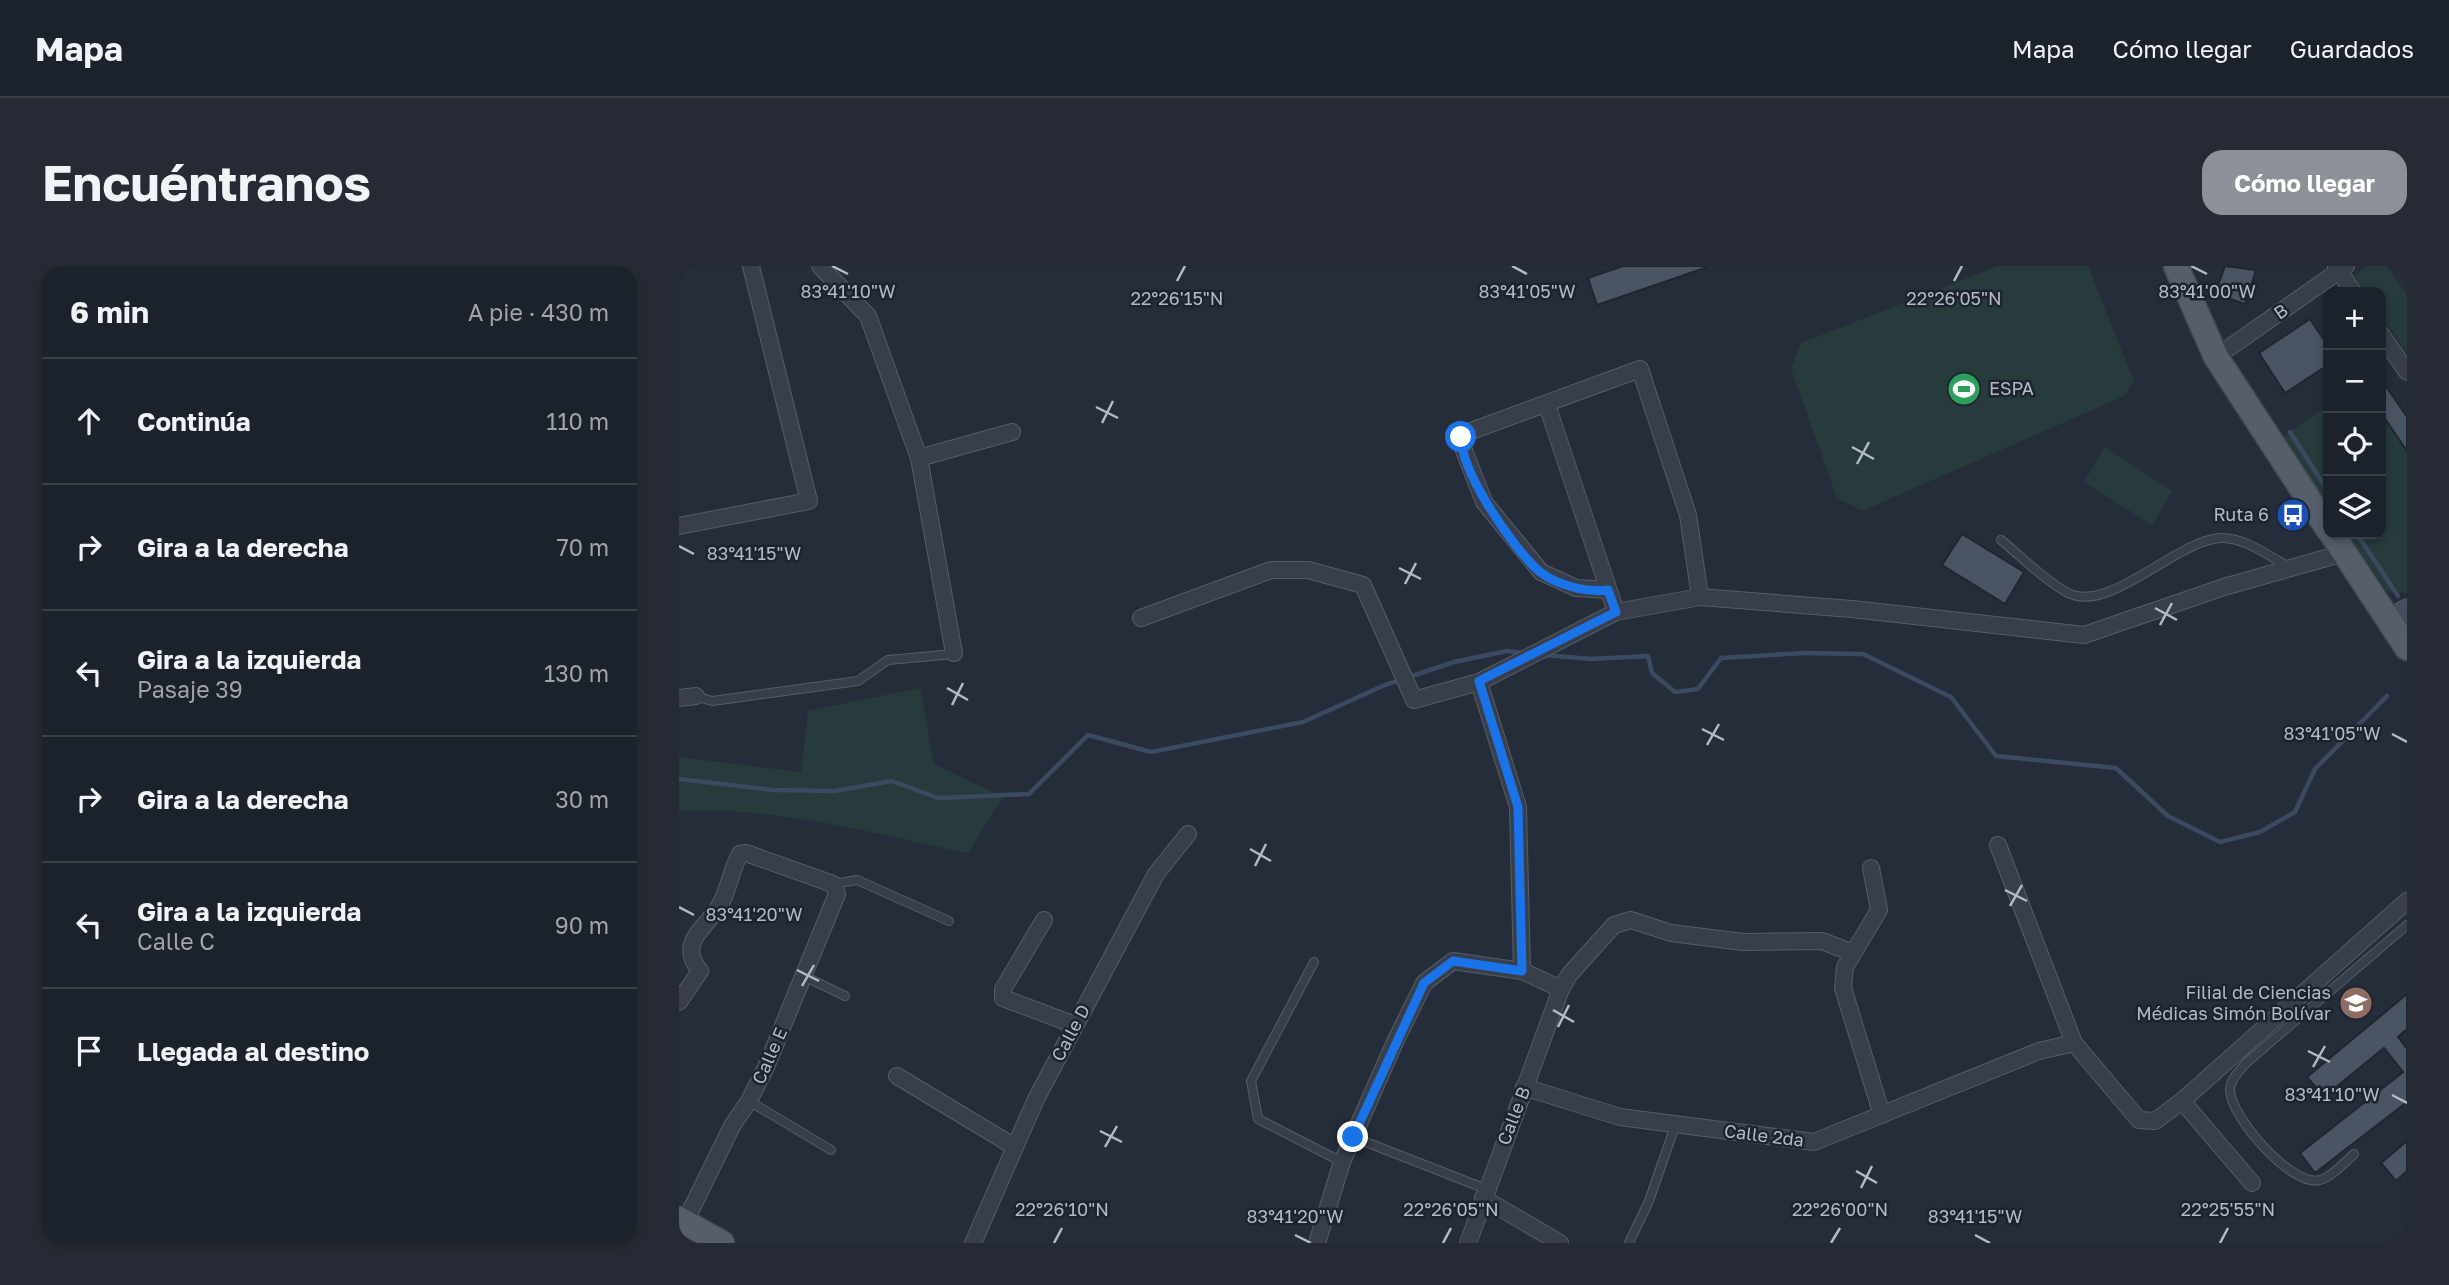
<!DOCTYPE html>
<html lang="es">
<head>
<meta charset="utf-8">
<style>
	body { margin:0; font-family:"Golos Text",sans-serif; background:#252a34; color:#f1f3f6 }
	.controls { position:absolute; right:21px; top:21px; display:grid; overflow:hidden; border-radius:14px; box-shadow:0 4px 10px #0003 }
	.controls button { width:63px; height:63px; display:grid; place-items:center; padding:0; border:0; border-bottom:2px solid #3a3f48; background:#1c222c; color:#f1f3f6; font:35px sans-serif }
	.stop { position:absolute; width:21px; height:21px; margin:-16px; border:5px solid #1a73e8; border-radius:50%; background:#fff }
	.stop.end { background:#1a73e8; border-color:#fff; box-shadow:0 2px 7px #0008 }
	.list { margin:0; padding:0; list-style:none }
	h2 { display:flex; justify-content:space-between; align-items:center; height:91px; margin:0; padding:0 28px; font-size:30px }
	h2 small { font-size:23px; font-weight:400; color:#a0a4a9 }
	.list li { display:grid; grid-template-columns:46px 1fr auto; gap:21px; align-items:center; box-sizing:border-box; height:126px; padding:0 28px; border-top:2px solid #3a3f48 }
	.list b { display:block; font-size:26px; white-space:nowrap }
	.list p { margin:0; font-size:23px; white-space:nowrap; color:#a0a4a9 }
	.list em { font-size:23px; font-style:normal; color:#a0a4a9 }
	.icon { flex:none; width:38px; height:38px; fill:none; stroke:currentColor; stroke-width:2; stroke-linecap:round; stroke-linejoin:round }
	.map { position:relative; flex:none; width:1728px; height:977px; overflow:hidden; border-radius:21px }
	header { display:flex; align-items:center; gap:42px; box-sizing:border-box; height:98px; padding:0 35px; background:#1c222c; border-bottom:2px solid #3a3f48 }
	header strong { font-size:33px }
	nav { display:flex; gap:38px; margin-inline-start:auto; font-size:24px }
	.intro { display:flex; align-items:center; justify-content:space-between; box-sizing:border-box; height:168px; padding:0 42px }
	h1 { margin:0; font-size:49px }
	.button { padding:18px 32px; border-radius:21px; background:#8c9099; color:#fff; font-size:24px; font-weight:700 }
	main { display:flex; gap:42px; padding:0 42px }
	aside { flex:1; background:#1c222c; border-radius:21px; box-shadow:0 4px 10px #0003 }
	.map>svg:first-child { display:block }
	.green { fill:#273a3c }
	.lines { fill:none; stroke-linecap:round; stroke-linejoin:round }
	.stream { stroke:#3b4a61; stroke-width:4.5 }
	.building { fill:#4b5463; stroke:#1f2631; stroke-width:2 }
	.lane-casing { stroke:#565d68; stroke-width:10 }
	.street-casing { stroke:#565d68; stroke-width:18 }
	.secondary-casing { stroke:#565d68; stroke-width:25 }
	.primary-casing { stroke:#414853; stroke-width:27 }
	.lane { stroke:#383f4a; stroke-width:8 }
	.street { stroke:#383f4a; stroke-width:16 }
	.secondary { stroke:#464e5d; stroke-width:23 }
	.primary { stroke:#565e6a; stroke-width:24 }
	.route { stroke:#1a73e8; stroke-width:9 }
	.ticks { fill:none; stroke:#b3bac6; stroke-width:2.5 }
	.labels { text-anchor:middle; stroke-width:5; stroke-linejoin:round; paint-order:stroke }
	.street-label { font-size:18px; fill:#b3bac6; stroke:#1d242f }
	.poi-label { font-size:18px; fill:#b3bac6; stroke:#1d242f; text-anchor:end }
	.ticks-label { font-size:18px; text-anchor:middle; fill:#b3bac6; stroke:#1d242f; stroke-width:5; stroke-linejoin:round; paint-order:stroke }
</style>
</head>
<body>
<header>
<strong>Mapa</strong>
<nav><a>Mapa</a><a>Cómo llegar</a><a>Guardados</a></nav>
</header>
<div class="intro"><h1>Encuéntranos</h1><a class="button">Cómo llegar</a></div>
<main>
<aside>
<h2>6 min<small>A pie · 430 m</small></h2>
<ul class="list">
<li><svg class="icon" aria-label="ahead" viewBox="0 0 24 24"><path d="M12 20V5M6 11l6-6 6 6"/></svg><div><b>Continúa</b></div><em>110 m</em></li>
<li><svg class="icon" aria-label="right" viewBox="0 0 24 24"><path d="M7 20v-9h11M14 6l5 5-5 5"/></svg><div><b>Gira a la derecha</b></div><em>70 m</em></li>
<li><svg class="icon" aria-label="left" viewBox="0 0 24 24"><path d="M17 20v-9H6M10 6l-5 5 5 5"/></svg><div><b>Gira a la izquierda</b><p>Pasaje 39</p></div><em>130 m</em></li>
<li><svg class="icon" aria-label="right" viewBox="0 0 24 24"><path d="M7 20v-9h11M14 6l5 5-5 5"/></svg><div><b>Gira a la derecha</b></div><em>30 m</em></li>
<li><svg class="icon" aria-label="left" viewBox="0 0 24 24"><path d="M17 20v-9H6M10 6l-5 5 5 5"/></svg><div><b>Gira a la izquierda</b><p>Calle C</p></div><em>90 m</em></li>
<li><svg class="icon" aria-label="arrive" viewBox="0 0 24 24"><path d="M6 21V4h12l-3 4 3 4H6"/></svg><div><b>Llegada al destino</b></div></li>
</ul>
</aside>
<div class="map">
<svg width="1728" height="977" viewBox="0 0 1728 977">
	<rect width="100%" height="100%" fill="#252d3a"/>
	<g class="green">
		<polygon points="1319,0 1409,0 1455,116 1445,130 1183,245 1158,232 1112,103 1122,77"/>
		<polygon points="1688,0 1708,0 1728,29 1728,87 1702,49 1702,26 1686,26 1675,10"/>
		<polygon points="1649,139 1649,241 1602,172"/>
		<polygon points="1702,147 1728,185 1728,327 1708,325 1668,268 1702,268"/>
		<polygon points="1426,181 1493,225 1473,259 1405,216"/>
		<path d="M241 422 255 498 324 531 289 587C195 568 97 540 0 545V491L122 506 129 445Z"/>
	</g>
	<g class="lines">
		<g class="stream">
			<polyline points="1611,166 1649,225"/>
			<polyline points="1678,268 1719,330"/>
			<polyline points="865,389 912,393 969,390 973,407 996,426 1019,423 1042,392 1125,387 1184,388 1272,431 1317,490 1437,502 1489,550 1541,576 1581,566 1616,546 1636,503 1708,430"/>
			<polyline points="0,513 93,524 155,525 213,515 259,532 350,528 409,469 472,486 624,456 706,419 775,396 828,385 845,387"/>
		</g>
	</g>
	<g class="building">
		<polygon points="944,0 1025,0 1026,2 918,39 909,12"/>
		<polygon points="1546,0 1577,4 1566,38 1536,28"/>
		<polygon points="1631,53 1649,80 1649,99 1606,127 1580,87"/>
		<polygon points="1702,113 1728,151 1728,185 1702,147"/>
		<polygon points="1283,268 1345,306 1326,338 1263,299"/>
		<polygon points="1728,728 1728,763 1719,771 1728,783 1728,836 1636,907 1621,887 1724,806 1705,782 1645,831 1628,811"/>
		<polygon points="1728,875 1728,905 1717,915 1702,897"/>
	</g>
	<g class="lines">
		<defs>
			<g id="lane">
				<path d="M1322 274C1343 291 1365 314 1389 327 1431 348 1497 274 1542 272 1565 271 1590 290 1610 301"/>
				<polyline points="17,430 33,435 179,415 209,394 275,388"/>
				<polyline points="154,618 178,614 270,655"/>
				<polyline points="635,696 572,815 579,853 663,896"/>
				<polyline points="125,710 166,730"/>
				<polyline points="70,835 152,884"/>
				<polyline points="674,871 807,923"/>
				<path d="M1675 888C1666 896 1653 911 1641 914 1613 922 1551 850 1551 824 1551 813 1561 805 1567 797L1728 659"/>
				<polyline points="950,977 970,935 996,860"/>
			</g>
			<g id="street">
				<polyline points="141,0 189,50 240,192 275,387"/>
				<polyline points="1657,0 1674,26"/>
				<polyline points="1702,68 1728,106"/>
				<polyline points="1537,91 1667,0"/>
				<polyline points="868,139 937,346 1021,331 1173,343 1405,369 1545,321 1665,287"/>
				<polyline points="240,192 333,166"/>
				<polyline points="0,260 130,235 72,0"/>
				<polyline points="929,324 897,322 862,306 805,236 781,174 784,168 961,103 1009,249 1021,331"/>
				<polyline points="462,352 592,304 629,304 684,319 735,434 800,416 937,346"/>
				<polyline points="800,416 839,541 843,705"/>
				<polyline points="0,432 17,430"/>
				<polyline points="1319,579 1395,777 1460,854 1476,855 1503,835 1728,635"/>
				<polyline points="1192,602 1200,644 1166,701 1164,722 1203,849"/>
				<polyline points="365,654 324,723 324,732 396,759"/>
				<path d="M0 736 21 705C0 679 21 666 37 645 49 630 51 605 61 588L67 587 154 618 158 628 87 801 70 835 53 860 6 956"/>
				<polyline points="218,810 336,881"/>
				<polyline points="845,821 941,851 1135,876 1360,785 1395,777"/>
				<polyline points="1503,835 1573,917"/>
				<polyline points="804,932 881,977"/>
				<polyline points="294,977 357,833 477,608 509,568"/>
				<polyline points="638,977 663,896 716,776 745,717 774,695 843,705 882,723"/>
				<polyline points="789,977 882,723 890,709 935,659 952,654 992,667 1064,676 1143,675 1174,687"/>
			</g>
			<polyline id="secondary" points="1710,356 1728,345"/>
			<g id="primary">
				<polyline points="1497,0 1537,91 1649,263"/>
				<polyline points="1653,268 1728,382"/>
				<polyline points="0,953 43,977"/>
			</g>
		</defs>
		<use href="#lane" class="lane-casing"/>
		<use href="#street" class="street-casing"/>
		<use href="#secondary" class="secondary-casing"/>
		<use href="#primary" class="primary-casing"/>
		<use href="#lane" class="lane"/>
		<use href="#street" class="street"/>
		<use href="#secondary" class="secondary"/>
		<use href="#primary" class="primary"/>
	</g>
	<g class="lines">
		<path class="route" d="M674 871 745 717 774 695 843 705 839 541 800 415 937 346 929 324C908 327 878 319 861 306 834 283 782 206 782 171"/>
	</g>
	<path class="ticks" d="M153 0 169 8M833 0 848 8M1512 0 1528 8M498 15 506 0M1275 15 1283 0M417 141 439 152M423 157 434 135M1173 181 1195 193M1178 198 1190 176M0 280 15 288M720 302 742 313M726 318 737 297M1476 342 1498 354M1481 359 1493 337M268 422 289 434M273 439 284 417M1023 463 1045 474M1713 468 1728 476M1028 479 1040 458M571 583 592 595M576 600 587 578M1326 624 1348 635M1331 640 1343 619M0 641 15 649M118 704 140 715M123 720 135 699M874 744 895 756M879 761 890 739M1629 785 1651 796M1634 801 1646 780M1713 829 1728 837M421 865 443 876M426 881 438 860M1177 905 1198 917M1182 922 1193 900M616 969 632 977M1296 969 1311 977M375 977 383 962M764 977 772 962M1152 977 1161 962M1541 977 1549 962"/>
	<defs>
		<symbol id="stadium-disc" viewBox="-11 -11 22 22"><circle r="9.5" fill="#2e9e5b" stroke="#1d242f"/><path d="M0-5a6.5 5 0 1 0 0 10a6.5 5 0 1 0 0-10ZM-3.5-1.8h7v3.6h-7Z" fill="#fff"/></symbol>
		<symbol id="bus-disc" viewBox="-11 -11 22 22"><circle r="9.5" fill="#1a4fb4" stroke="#1d242f"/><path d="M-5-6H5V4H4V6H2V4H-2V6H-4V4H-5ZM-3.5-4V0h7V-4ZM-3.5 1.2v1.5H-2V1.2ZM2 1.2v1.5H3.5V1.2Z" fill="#fff"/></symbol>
		<symbol id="university-disc" viewBox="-11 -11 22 22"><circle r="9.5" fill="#8d6e63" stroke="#1d242f"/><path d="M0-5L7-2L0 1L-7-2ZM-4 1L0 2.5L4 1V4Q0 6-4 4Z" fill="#fff"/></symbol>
	</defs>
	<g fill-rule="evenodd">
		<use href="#stadium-disc" x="1266" y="104" width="38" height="38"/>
		<use href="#bus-disc" x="1595" y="230" width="38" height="38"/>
		<use href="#university-disc" x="1658" y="718" width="38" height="38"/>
	</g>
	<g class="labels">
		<g class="street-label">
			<text transform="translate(1602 46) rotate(-35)" y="6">B</text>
			<text transform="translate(392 767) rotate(-62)" y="6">Calle D</text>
			<text transform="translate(91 790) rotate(-66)" y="6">Calle E</text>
			<text transform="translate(835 850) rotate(-69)" y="6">Calle B</text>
			<text transform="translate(1085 870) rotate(7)" y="6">Calle 2da</text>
		</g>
		<g class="poi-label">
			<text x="1310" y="129" text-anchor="start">ESPA</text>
			<text x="1590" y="255">Ruta 6</text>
			<text x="1652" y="733">Filial de Ciencias<tspan x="1652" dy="21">Médicas Simón Bolívar</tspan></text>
		</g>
	</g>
	<g class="ticks-label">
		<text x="169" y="32">83°41'10"W</text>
		<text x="848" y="32">83°41'05"W</text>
		<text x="1528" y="32">83°41'00"W</text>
		<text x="498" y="39">22°26'15"N</text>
		<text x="1275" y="39">22°26'05"N</text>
		<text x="75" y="294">83°41'15"W</text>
		<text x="1653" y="474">83°41'05"W</text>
		<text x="75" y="655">83°41'20"W</text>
		<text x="1653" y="835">83°41'10"W</text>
		<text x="383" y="950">22°26'10"N</text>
		<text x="772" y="950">22°26'05"N</text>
		<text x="1161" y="950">22°26'00"N</text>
		<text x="1549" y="950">22°25'55"N</text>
		<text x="616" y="957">83°41'20"W</text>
		<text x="1296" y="957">83°41'15"W</text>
	</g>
</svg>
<div class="controls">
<button>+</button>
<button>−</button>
<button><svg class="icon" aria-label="locate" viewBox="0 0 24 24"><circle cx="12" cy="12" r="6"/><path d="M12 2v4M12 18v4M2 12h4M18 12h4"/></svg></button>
<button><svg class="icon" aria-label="layers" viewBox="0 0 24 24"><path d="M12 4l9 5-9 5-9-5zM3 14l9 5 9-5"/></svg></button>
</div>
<div class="stop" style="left:782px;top:171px"></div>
<div class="stop end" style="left:674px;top:871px"></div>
</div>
</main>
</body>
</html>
